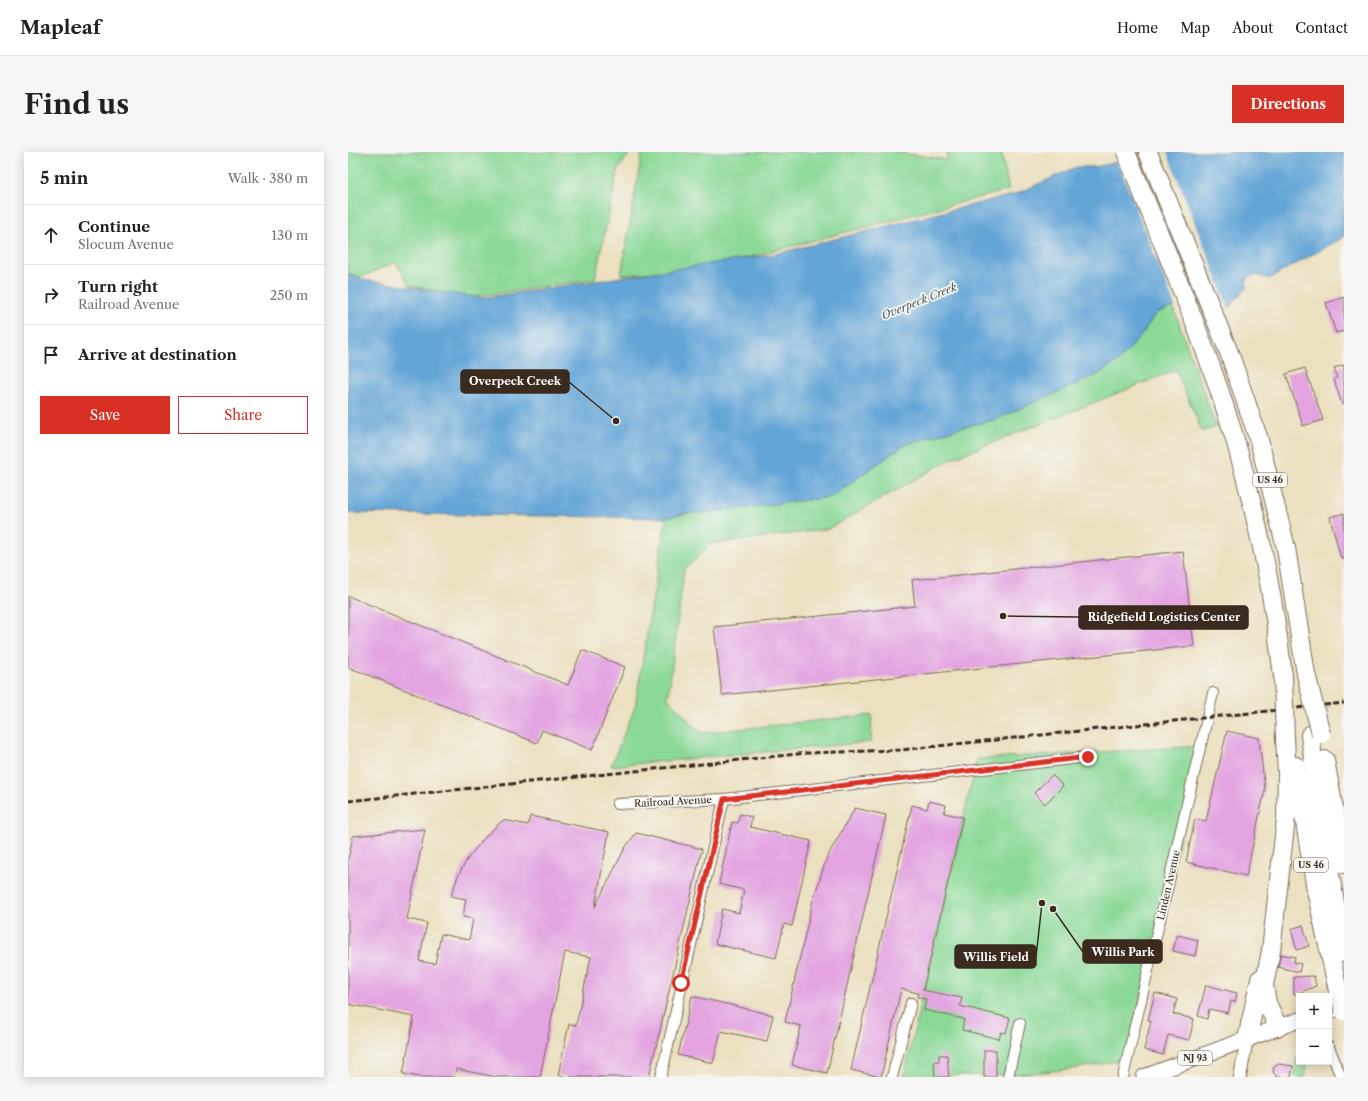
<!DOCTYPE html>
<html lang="en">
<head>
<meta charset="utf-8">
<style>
	body { margin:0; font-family:"Libre Caslon Text",serif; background:#f6f6f6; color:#202124 }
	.controls { position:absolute; right:12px; bottom:12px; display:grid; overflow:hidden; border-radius:0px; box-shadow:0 2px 10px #0003 }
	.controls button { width:36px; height:36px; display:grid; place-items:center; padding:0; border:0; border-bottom:1px solid #e0e0e0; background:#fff; color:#202124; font:20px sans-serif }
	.stop { position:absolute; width:12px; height:12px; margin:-9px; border:3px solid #d93025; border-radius:50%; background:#fff }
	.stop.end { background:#d93025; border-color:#fff; box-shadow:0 1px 4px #0008 }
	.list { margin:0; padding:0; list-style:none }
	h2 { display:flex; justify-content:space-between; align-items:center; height:52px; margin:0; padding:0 16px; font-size:17px }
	h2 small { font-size:13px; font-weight:400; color:#757577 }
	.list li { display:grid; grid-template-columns:26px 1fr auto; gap:12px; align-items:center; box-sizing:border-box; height:60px; padding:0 16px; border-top:1px solid #e0e0e0 }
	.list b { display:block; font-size:15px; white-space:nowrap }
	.list p { margin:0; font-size:13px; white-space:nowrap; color:#757577 }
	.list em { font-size:13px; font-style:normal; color:#757577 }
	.actions { display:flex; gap:8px; padding:12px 16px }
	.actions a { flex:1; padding:9px 0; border:1px solid #d93025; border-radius:0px; text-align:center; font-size:14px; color:#d93025 }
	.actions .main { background:#d93025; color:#fff }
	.icon { flex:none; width:22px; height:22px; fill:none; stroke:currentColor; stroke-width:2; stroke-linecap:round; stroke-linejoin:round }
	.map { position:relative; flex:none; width:996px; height:925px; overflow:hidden; border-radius:0px }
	header { display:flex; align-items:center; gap:24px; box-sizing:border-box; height:56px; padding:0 20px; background:#fff; border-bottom:1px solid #e0e0e0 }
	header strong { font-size:19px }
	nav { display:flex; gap:22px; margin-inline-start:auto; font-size:14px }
	.intro { display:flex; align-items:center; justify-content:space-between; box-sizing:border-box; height:96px; padding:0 24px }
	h1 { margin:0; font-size:28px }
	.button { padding:10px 18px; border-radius:0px; background:#d93025; color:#fff; font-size:14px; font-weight:700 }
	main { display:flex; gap:24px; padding:0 24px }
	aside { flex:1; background:#fff; border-radius:0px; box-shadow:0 2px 10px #0003 }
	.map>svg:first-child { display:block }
	.green { fill:#8bd997; stroke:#63825a }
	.water { fill:#63a5d7; stroke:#4f687a }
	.pier { fill:#ebe0bf }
	.building { fill:#e3a4e1 }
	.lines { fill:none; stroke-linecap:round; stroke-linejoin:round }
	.minor-casing { stroke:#796a56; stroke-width:12 }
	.tertiary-casing { stroke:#796a56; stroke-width:14 }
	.primary-casing { stroke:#796a56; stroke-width:17 }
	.motorway-casing { stroke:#796a56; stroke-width:20 }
	.minor { stroke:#fff; stroke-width:10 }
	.tertiary { stroke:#fff; stroke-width:12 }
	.primary { stroke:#fff; stroke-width:15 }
	.motorway { stroke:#fff; stroke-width:18 }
	.rail { stroke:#3b2a1e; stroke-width:3; stroke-dasharray:6 3; stroke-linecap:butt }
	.motorway-bridge-casing { stroke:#796a56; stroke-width:20; stroke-linecap:butt }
	.motorway-bridge { stroke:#fff; stroke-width:18 }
	.route { stroke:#d93025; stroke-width:5 }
	.labels { text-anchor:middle; stroke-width:3.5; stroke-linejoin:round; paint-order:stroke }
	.shield { fill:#f6f6f2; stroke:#73675e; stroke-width:1 }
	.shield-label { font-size:9px; font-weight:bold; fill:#3b2a1e }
	.street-label { font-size:10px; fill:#3b2a1e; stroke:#f6f6f2 }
	.water-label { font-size:11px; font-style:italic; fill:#49555f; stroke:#f6f6f2 }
	.leader { fill:none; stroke:#3b2a1e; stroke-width:1.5 }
	.callout-dot { fill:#3b2a1e; stroke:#f6f6f2; stroke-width:1.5 }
	.callout { fill:#3b2a1e; stroke:#3b2a1e; stroke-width:1.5 }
	.callout-label { font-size:11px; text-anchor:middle; font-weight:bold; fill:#fff }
</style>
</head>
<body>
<header>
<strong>Mapleaf</strong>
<nav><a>Home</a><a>Map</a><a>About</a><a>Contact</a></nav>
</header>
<div class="intro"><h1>Find us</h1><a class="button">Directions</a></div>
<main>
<aside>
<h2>5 min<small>Walk · 380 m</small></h2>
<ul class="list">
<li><svg class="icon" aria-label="ahead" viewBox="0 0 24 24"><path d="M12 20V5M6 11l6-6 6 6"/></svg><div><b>Continue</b><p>Slocum Avenue</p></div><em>130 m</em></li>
<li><svg class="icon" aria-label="right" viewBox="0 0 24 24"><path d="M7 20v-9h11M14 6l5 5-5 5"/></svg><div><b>Turn right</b><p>Railroad Avenue</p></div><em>250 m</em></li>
<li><svg class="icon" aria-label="arrive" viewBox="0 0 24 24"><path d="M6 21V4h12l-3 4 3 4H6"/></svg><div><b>Arrive at destination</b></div></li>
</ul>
<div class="actions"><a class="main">Save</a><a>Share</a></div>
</aside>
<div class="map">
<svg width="996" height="925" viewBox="0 0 996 925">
	<rect width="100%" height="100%" fill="#f6f6f2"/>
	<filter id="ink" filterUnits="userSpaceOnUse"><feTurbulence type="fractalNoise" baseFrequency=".025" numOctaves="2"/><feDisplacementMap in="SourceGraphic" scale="8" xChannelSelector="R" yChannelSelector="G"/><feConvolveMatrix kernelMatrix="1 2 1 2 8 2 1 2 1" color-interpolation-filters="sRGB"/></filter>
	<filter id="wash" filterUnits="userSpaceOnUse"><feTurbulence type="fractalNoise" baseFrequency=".012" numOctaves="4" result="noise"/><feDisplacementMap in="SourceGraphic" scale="16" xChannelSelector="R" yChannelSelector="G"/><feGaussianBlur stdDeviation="0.9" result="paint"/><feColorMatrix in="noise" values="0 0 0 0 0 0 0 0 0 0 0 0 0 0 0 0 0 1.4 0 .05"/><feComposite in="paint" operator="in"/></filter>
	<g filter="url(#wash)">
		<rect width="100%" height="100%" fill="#ebe0bf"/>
		<g class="green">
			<polygon points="0,0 283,0 270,17 247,127 117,146 61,133 48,110 13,125 0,121"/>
			<polygon points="294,0 548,0 599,8 599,0 653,0 661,38 363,115 273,123"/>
			<polygon points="825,155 868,275 854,279 828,218 603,307 480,377 363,392 336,418 320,547 353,581 524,563 523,590 263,614 287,555 318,366 335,362 483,345 556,293 611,276 649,267 793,184 808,161"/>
			<path d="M855 594 778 906C711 925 627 923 556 924L629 607Z"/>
			<polygon points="949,906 951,906 951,910 960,910 957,925 946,925"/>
		</g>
		<polygon class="water" points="790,0 996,0 996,85 921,127 909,123 901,124 898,130 899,135 881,155 872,148 825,155 808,161 793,184 771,209 749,223 649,267 611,276 556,293 483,345 391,357 335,362 318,366 0,361 0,122 17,128 134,146 427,102 668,42 728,15 747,15 769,10"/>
		<polygon class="pier" points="786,0 819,0 881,157 872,150 828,157 769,8"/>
		<g id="blocks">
			<g class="building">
				<polygon points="996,145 996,179 988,181 978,151"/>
				<polygon points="996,213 996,252 994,253 986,227 989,226 986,216"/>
				<polygon points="957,216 975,268 955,274 938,222"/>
				<polygon points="996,361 996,407 993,407 982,365"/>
				<polygon points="835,399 846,494 374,543 366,475 567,454 564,428"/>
				<polygon points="0,444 220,533 234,498 277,515 244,598 194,578 189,591 0,515"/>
				<polygon points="879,579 911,586 917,638 898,724 838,710 847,667 858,669"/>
				<polygon points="704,623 715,634 697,652 686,641"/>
				<polygon points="581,649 598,653 596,661 615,665 575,838 614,846 612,854 662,866 658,881 653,880 651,887 614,878 616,867 576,858 578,847 569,845 570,841 553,837 533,925 503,918 564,653 579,657"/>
				<polygon points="507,656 538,663 479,921 444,913 453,874 437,870 465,748 479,705"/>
				<polygon points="392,662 404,665 402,675 463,689 444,774 436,772 428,806 367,792 374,757 391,761 396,738 371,732 384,670 390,671"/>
				<polygon points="182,664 261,680 247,755 277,696 288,681 354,697 301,925 220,925 210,923 221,872 228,873 243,805 217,800 192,925 148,925 108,917 106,925 72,925 55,922 66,865 0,852 0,708 5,684 77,677 59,767 79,771 71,809 87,812 93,782 121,788 125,767 115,765 118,747 103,744 110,724 120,706 137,685 155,668 180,673"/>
				<polygon points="955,773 961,794 949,798 943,777"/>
				<polygon points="829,783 850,788 847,804 825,799"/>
				<polygon points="933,802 947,805 946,810 953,812 951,820 930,815"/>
				<polygon points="966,824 968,834 946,843 946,825"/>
				<polygon points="858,833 889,841 887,850 883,849 880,861 861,857 859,867 850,864"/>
				<polygon points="807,841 829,847 825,862 846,867 841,888 820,883 815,903 796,898 803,869 800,868"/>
				<polygon points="344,844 425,863 419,889 373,879 365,911 330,903"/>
				<rect x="636" y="898" width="12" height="27"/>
				<polygon points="591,903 599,903 601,925 587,925 586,910 591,909"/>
				<polygon points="931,912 945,914 943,925 929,925 925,920 926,915"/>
			</g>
		</g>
	</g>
	<g filter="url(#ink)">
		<use href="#blocks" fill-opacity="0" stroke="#796a56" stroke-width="1"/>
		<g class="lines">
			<defs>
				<g id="minor">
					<polyline points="269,652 376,647 740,605"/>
					<polyline points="981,895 993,925"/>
					<polyline points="313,925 376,647"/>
					<polyline points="544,925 563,851"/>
					<polyline points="660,925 672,871"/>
					<polyline points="775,925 865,541"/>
				</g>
				<polyline id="tertiary" points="892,925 899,887"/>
				<g id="primary">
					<polyline points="981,859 996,855"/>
					<polyline points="796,925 951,868"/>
				</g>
				<g id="motorway">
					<path d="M778 0C816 96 859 192 888 291 910 368 926 445 935 524"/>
					<polyline points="800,0 882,203 911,288 938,396 958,522"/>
					<polyline points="962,583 975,683 996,801"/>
					<polyline points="977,608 996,712"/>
					<polyline points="948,614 968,738 990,839"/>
					<polyline points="930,875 919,851 916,833 923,799 938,666 939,622 937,586"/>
					<polyline points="899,887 912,827"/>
				</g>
			</defs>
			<use href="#minor" class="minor-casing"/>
			<use href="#tertiary" class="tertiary-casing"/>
			<use href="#primary" class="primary-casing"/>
			<use href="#motorway" class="motorway-casing"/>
			<use href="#minor" class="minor"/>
			<use href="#tertiary" class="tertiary"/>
			<use href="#primary" class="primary"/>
			<use href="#motorway" class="motorway"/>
			<polyline class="rail" points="0,649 459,601 552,598 996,551"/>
			<defs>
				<g id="motorway-bridge">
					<polyline points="958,522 973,582"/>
					<polyline points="935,524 937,586"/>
					<polyline points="990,839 996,859"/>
				</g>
			</defs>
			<use href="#motorway-bridge" class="motorway-bridge-casing"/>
			<use href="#motorway-bridge" class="motorway-bridge"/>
		</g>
	</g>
	<g class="lines" filter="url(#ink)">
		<polyline class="route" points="333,831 376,647 740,605"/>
	</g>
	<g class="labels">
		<g class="shield">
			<rect x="905" y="321" width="34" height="14" rx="3"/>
			<rect x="946" y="706" width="34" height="14" rx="3"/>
			<rect x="830" y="899" width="34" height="14" rx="3"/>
		</g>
		<g class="shield-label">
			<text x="922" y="331">US 46</text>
			<text x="963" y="716">US 46</text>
			<text x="847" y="909">NJ 93</text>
		</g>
		<g class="street-label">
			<text transform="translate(325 649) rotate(-3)" y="4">Railroad Avenue</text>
			<text transform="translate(820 733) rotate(-77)" y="4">Linden Avenue</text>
		</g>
		<g class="water-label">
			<text transform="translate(571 149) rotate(-22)" y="4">Overpeck Creek</text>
		</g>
	</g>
	<path class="leader" d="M268 269L221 230M655 464L731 465M705 757L735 800M694 751L688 805"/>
	<g class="callout-dot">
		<circle cx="268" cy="269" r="4"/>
		<circle cx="655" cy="464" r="4"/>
		<circle cx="705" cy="757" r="4"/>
		<circle cx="694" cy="751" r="4"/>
	</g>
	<g class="callout">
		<rect x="113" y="218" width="108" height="23" rx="4"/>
		<rect x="731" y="454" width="169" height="23" rx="4"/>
		<rect x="735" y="788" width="79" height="23" rx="4"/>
		<rect x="607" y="793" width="81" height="23" rx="4"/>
	</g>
	<g class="callout-label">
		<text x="167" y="233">Overpeck Creek</text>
		<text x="816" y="469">Ridgefield Logistics Center</text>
		<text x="775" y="804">Willis Park</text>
		<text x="648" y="809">Willis Field</text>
	</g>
</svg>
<div class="controls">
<button>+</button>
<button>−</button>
</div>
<div class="stop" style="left:333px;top:831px"></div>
<div class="stop end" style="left:740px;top:605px"></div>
</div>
</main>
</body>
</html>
